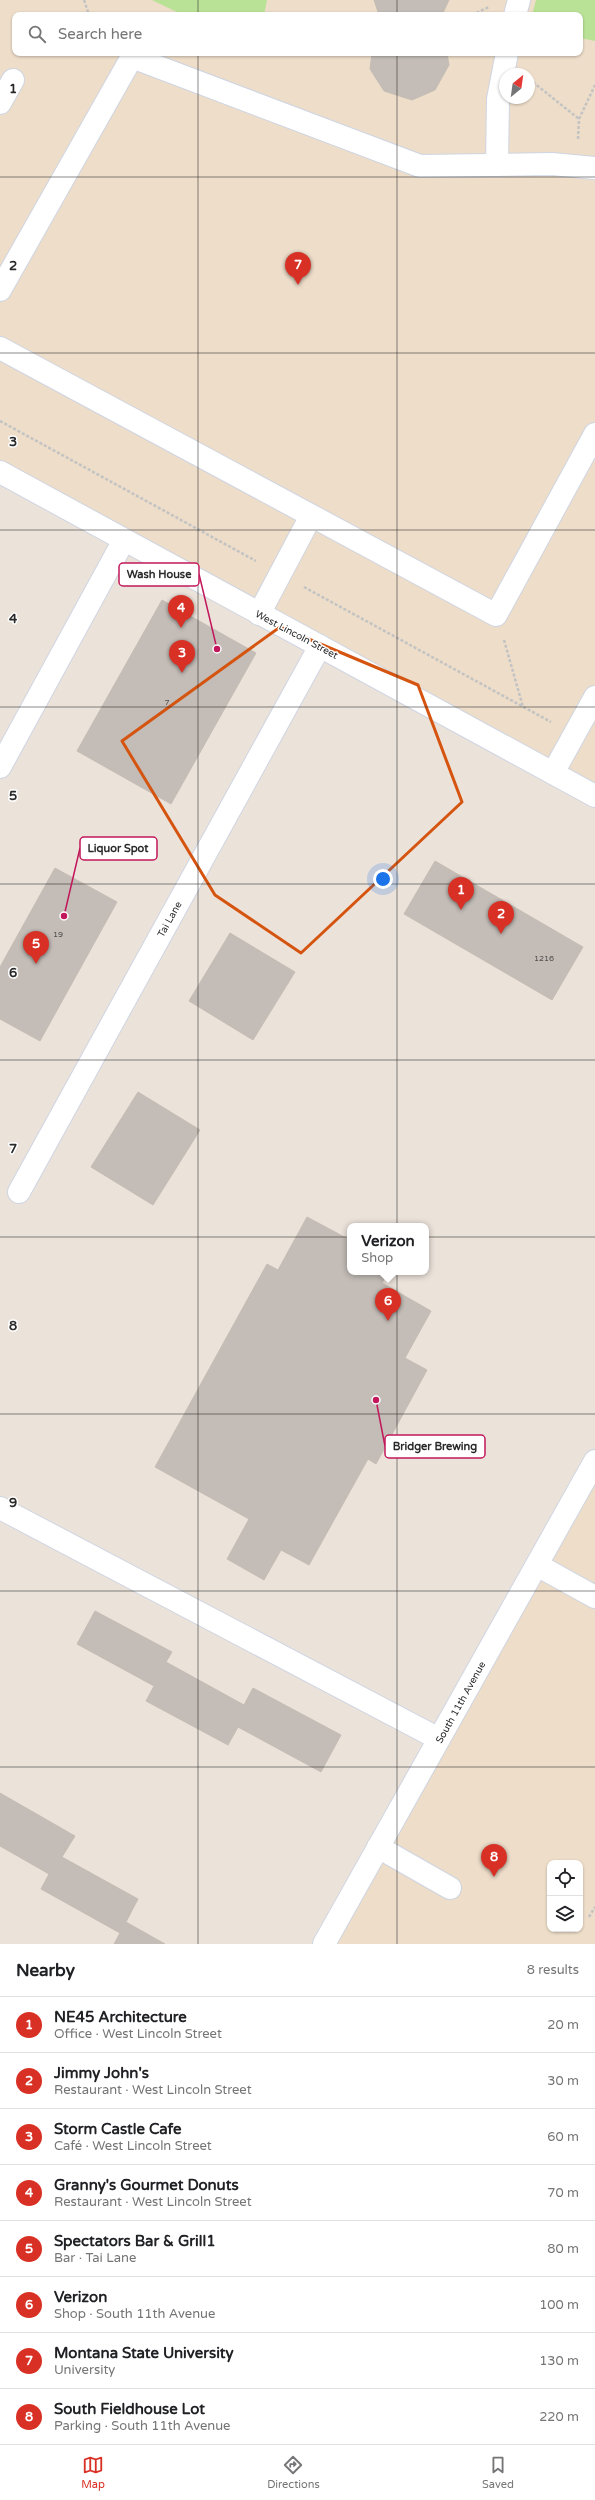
<!DOCTYPE html>
<html lang="en">
<head>
<meta charset="utf-8">
<style>
	body { margin:0; font-family:"Varela Round",sans-serif; background:#f6f6f6; color:#202124 }
	.controls { position:absolute; right:12px; bottom:12px; display:grid; overflow:hidden; border-radius:8px; box-shadow:0 1px 3px #0004 }
	.controls button { width:36px; height:36px; display:grid; place-items:center; padding:0; border:0; border-bottom:1px solid #e0e0e0; background:#fff; color:#202124; font:20px sans-serif }
	.compass { position:absolute; left:499px; top:68px; width:36px; height:36px; border-radius:50%; background:#fff; box-shadow:0 1px 3px #0004; rotate:29deg }
	.you { position:absolute; left:383px; top:879px; width:14px; height:14px; margin:-10px; border:3px solid #fff; border-radius:50%; background:#1a73e8; box-shadow:0 0 0 6px #1a73e833 }
	.badge { display:grid; place-items:center; width:26px; height:26px; border-radius:50%; background:#d93025; color:#fff; font-size:13px; font-weight:700 }
	.pin { position:absolute; translate:-50% -33px; filter:drop-shadow(0 1px 2px #0008) }
	.pin::after { content:''; position:absolute; top:21px; width:14px; height:12px; background:inherit; clip-path:polygon(0 0,100% 0,50% 100%) }
	.popup { position:absolute; left:347px; top:1223px; width:82px; height:52px; box-sizing:border-box; display:grid; place-content:center; border-radius:8px; background:#fff; filter:drop-shadow(0 1px 3px #0005); font-size:13px; white-space:nowrap; color:#757577 }
	.popup b { font-size:15px; color:#202124 }
	.popup::after { content:''; position:absolute; left:50%; top:100%; margin-left:-8px; border:8px solid transparent; border-top-color:#fff }
	.list { margin:0; padding:0; list-style:none }
	h2 { display:flex; justify-content:space-between; align-items:center; height:52px; margin:0; padding:0 16px; font-size:17px }
	h2 small { font-size:13px; font-weight:400; color:#757577 }
	.list li { display:grid; grid-template-columns:26px 1fr auto; gap:12px; align-items:center; box-sizing:border-box; height:56px; padding:0 16px; border-top:1px solid #e0e0e0 }
	.list b { display:block; font-size:15px; white-space:nowrap }
	.list p { margin:0; font-size:13px; white-space:nowrap; color:#757577 }
	.list em { font-size:13px; font-style:normal; color:#757577 }
	.icon { flex:none; width:22px; height:22px; fill:none; stroke:currentColor; stroke-width:2; stroke-linecap:round; stroke-linejoin:round }
	.map { position:relative; flex:none; width:595px; height:1944px; overflow:hidden }
	.search { position:absolute; background:#fff; box-shadow:0 1px 3px #0004; left:12px; right:12px; top:12px; height:44px; display:flex; align-items:center; gap:10px; box-sizing:border-box; padding:0 14px; border-radius:8px; color:#757577; font-size:15px }
	.sheet { height:500px; background:#fff }
	nav { display:flex; justify-content:space-around; align-items:center; box-sizing:border-box; height:56px; border-top:1px solid #e0e0e0; background:#fff; font-size:11px; color:#757577 }
	nav a { display:grid; justify-items:center; gap:2px }
	nav .on { color:#d93025 }
	.map>svg:first-child { display:block }
	.education { fill:#edddc9; fill-rule:evenodd }
	.green { fill:#b9e296 }
	.building { fill:#c3bcb7; stroke:#c6beb4 }
	.lines { fill:none; stroke-linecap:round; stroke-linejoin:round }
	.minor-casing { stroke:#cfd5e2; stroke-width:24 }
	.path { stroke:#c3c3c3; stroke-width:2.5; stroke-dasharray:3 2; stroke-linecap:butt }
	.minor { stroke:#fff; stroke-width:22 }
	.marked { fill:none; stroke:#d5540f; stroke-width:3; stroke-linejoin:round }
	.grid { fill:none; stroke:#292929; stroke-width:1; stroke-opacity:0.55 }
	.labels { text-anchor:middle; stroke-width:3; stroke-linejoin:round; paint-order:stroke }
	.number-label { font-size:8px; fill:#504e4c }
	.street-label { font-size:10px; fill:#292929; stroke:#fff }
	.grid-label { font-size:13px; text-anchor:middle; font-weight:bold; fill:#292929; stroke:#fff; stroke-width:3; stroke-linejoin:round; paint-order:stroke }
	.leader { fill:none; stroke:#c2185b; stroke-width:1.5 }
	.callout-dot { fill:#c2185b; stroke:#fff; stroke-width:1.5 }
	.callout { fill:#fff; stroke:#c2185b; stroke-width:1.5 }
	.callout-label { font-size:11px; text-anchor:middle; font-weight:bold; fill:#292929 }
</style>
</head>
<body>
<div class="map">
<svg width="595" height="1944" viewBox="0 0 595 1944">
	<rect width="100%" height="100%" fill="#ebe2da"/>
	<g class="education">
		<path d="M0 0H595V796L0 472ZM15 15H580V53H15ZM505 74H529V98H505Z"/>
		<path d="M595 1467V1944H330ZM550 1863H580V1929H550Z"/>
	</g>
	<g class="green">
		<polygon points="152,0 267,0 264,15 183,15"/>
		<polygon points="536,0 595,0 595,41 580,38 580,15 532,15"/>
	</g>
	<g class="building">
		<polygon points="374,0 449,0 442,15 379,15"/>
		<polygon points="372,53 447,53 449,65 435,90 412,100 384,91 370,69"/>
		<polygon points="162,600 256,653 171,804 77,751"/>
		<polygon points="435,861 583,947 552,1000 404,914"/>
		<polygon points="55,868 117,902 40,1041 0,1019 0,967"/>
		<polygon points="230,933 295,972 253,1040 189,1001"/>
		<polygon points="138,1092 200,1130 153,1205 91,1167"/>
		<polygon points="307,1217 350,1240 350,1272 388,1272 382,1283 431,1311 405,1358 427,1370 376,1464 368,1459 309,1565 281,1550 264,1580 227,1559 249,1519 155,1467 267,1264 278,1270"/>
		<polygon points="95,1611 172,1652 166,1662 244,1705 253,1688 341,1735 321,1772 238,1727 228,1745 146,1701 154,1686 77,1644"/>
		<polygon points="0,1793 75,1836 62,1857 138,1899 126,1922 165,1944 114,1944 120,1933 41,1889 49,1874 0,1846"/>
	</g>
	<g class="lines">
		<defs>
			<g id="minor">
				<polyline points="515,15 519,0"/>
				<polyline points="0,103 13,80"/>
				<polyline points="497,165 498,99 507,53"/>
				<polyline points="0,290 132,57 420,166 552,164 595,168"/>
				<polyline points="0,348 496,615 595,434"/>
				<polyline points="0,472 595,796"/>
				<polyline points="259,614 311,516"/>
				<polyline points="0,767 124,540"/>
				<polyline points="553,773 595,697"/>
				<polyline points="19,1192 320,646"/>
				<polyline points="0,1508 439,1739"/>
				<polyline points="537,1565 595,1597"/>
				<polyline points="378,1847 450,1888"/>
				<polyline points="324,1944 595,1461"/>
			</g>
		</defs>
		<use href="#minor" class="minor-casing"/>
		<g class="path">
			<polyline points="84,0 89,15"/>
			<polyline points="472,15 489,7"/>
			<polyline points="529,79 579,119"/>
			<polyline points="578,139 579,119 595,85"/>
			<polyline points="0,421 256,561"/>
			<polyline points="304,587 551,722"/>
			<polyline points="504,640 523,707"/>
			<polyline points="589,1917 595,1907"/>
		</g>
		<use href="#minor" class="minor"/>
	</g>
	<path class="marked" d="M280 627 418 685 462 802 301 953 215 895 122 741Z"/>
	<path class="grid" d="M198 0V15M397 0V15M198 53V1944M397 53V1944M0 177H595M0 353H595M0 530H595M0 707H595M0 884H595M0 1060H595M0 1237H595M0 1414H595M0 1591H595M0 1767H595"/>
	<g class="labels">
		<g class="number-label">
			<text x="167" y="705">7</text>
			<text x="58" y="937">19</text>
			<text x="544" y="961">1216</text>
		</g>
		<g class="street-label">
			<text transform="translate(297 634) rotate(28)" y="4">West Lincoln Street</text>
			<text transform="translate(169 919) rotate(-61)" y="4">Tai Lane</text>
			<text transform="translate(460 1702) rotate(-61)" y="4">South 11th Avenue</text>
		</g>
	</g>
	<g class="grid-label">
		<text x="13" y="93">1</text>
		<text x="13" y="270">2</text>
		<text x="13" y="446">3</text>
		<text x="13" y="623">4</text>
		<text x="13" y="800">5</text>
		<text x="13" y="977">6</text>
		<text x="13" y="1153">7</text>
		<text x="13" y="1330">8</text>
		<text x="13" y="1507">9</text>
	</g>
	<path class="leader" d="M217 649L199 574M64 916L80 848M376 1400L385 1446"/>
	<g class="callout-dot">
		<circle cx="217" cy="649" r="4"/>
		<circle cx="64" cy="916" r="4"/>
		<circle cx="376" cy="1400" r="4"/>
	</g>
	<g class="callout">
		<rect x="119" y="563" width="80" height="23" rx="4"/>
		<rect x="80" y="837" width="77" height="23" rx="4"/>
		<rect x="385" y="1435" width="100" height="23" rx="4"/>
	</g>
	<g class="callout-label">
		<text x="159" y="578">Wash House</text>
		<text x="118" y="852">Liquor Spot</text>
		<text x="435" y="1450">Bridger Brewing</text>
	</g>
</svg>
<div class="controls">
<button><svg class="icon" aria-label="locate" viewBox="0 0 24 24"><circle cx="12" cy="12" r="6"/><path d="M12 2v4M12 18v4M2 12h4M18 12h4"/></svg></button>
<button><svg class="icon" aria-label="layers" viewBox="0 0 24 24"><path d="M12 4l9 5-9 5-9-5zM3 14l9 5 9-5"/></svg></button>
</div>
<svg class="compass" viewBox="-18 -18 36 36"><path d="M0-13l5 13h-10z" fill="#e53935"/><path d="M0 13l5-13h-10z" fill="#757577"/></svg>
<div class="you"></div>
<div class="pin badge" style="left:461px;top:910px">1</div>
<div class="pin badge" style="left:501px;top:934px">2</div>
<div class="pin badge" style="left:182px;top:673px">3</div>
<div class="pin badge" style="left:181px;top:628px">4</div>
<div class="pin badge" style="left:36px;top:964px">5</div>
<div class="pin badge" style="left:388px;top:1321px">6</div>
<div class="popup"><b>Verizon</b>Shop</div>
<div class="pin badge" style="left:298px;top:285px">7</div>
<div class="pin badge" style="left:494px;top:1877px">8</div>
<div class="search"><svg class="icon" aria-label="search" viewBox="0 0 24 24"><circle cx="10" cy="10" r="6"/><path d="M15 15l6 6"/></svg>Search here</div>
</div>
<section class="sheet">
<h2>Nearby<small>8 results</small></h2>
<ul class="list">
<li><span class="badge">1</span><div><b>NE45 Architecture</b><p>Office · West Lincoln Street</p></div><em>20 m</em></li>
<li><span class="badge">2</span><div><b>Jimmy John's</b><p>Restaurant · West Lincoln Street</p></div><em>30 m</em></li>
<li><span class="badge">3</span><div><b>Storm Castle Cafe</b><p>Café · West Lincoln Street</p></div><em>60 m</em></li>
<li><span class="badge">4</span><div><b>Granny's Gourmet Donuts</b><p>Restaurant · West Lincoln Street</p></div><em>70 m</em></li>
<li><span class="badge">5</span><div><b>Spectators Bar &amp; Grill1</b><p>Bar · Tai Lane</p></div><em>80 m</em></li>
<li><span class="badge">6</span><div><b>Verizon</b><p>Shop · South 11th Avenue</p></div><em>100 m</em></li>
<li><span class="badge">7</span><div><b>Montana State University</b><p>University</p></div><em>130 m</em></li>
<li><span class="badge">8</span><div><b>South Fieldhouse Lot</b><p>Parking · South 11th Avenue</p></div><em>220 m</em></li>
</ul>
</section>
<nav>
<a class="on"><svg class="icon" aria-label="map" viewBox="0 0 24 24"><path d="M3 6l6-2 6 2 6-2v14l-6 2-6-2-6 2zM9 4v14M15 6v14"/></svg>Map</a>
<a><svg class="icon" aria-label="directions" viewBox="0 0 24 24"><path d="M12 3l9 9-9 9-9-9zM9 14v-3h6M13 9l2 2-2 2"/></svg>Directions</a>
<a><svg class="icon" aria-label="saved" viewBox="0 0 24 24"><path d="M7 4h10v16l-5-4-5 4z"/></svg>Saved</a>
</nav>
</body>
</html>
